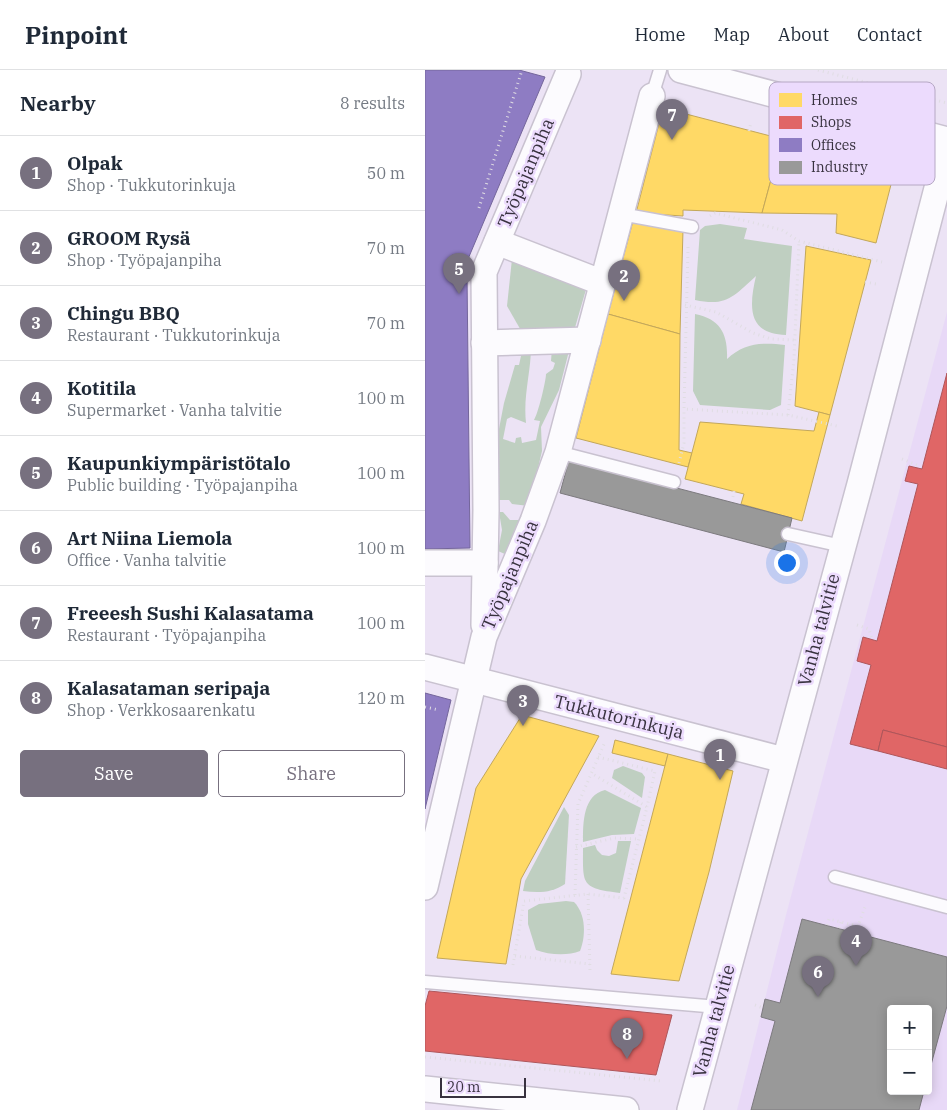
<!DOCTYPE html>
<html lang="en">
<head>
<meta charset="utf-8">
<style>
	body { margin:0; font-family:"IBM Plex Serif",serif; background:#f2f2f3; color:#1f2937 }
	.controls { position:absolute; right:15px; bottom:15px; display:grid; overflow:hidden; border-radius:5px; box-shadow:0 2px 12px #0003 }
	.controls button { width:45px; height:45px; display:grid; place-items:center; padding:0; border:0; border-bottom:1px solid #e0e1e3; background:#fff; color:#1f2937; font:25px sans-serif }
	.scale { position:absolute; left:15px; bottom:12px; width:86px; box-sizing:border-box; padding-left:5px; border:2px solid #38323f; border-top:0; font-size:14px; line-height:18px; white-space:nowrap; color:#38323f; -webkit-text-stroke:4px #ecdbfd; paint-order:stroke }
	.you { position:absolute; left:361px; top:492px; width:18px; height:18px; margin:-12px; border:4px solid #fff; border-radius:50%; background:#1a73e8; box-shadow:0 0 0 8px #1a73e833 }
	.badge { display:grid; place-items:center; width:32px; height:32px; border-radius:50%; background:#77707f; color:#fff; font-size:16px; font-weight:700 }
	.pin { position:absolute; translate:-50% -41px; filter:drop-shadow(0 1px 2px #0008) }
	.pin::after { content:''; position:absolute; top:26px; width:18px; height:15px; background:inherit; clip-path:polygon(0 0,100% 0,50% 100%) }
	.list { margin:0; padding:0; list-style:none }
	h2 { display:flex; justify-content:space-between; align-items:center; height:65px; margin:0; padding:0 20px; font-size:21px }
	h2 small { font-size:16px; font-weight:400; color:#747a83 }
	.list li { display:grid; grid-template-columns:32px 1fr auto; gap:15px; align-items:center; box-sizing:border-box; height:75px; padding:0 20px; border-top:1px solid #e0e1e3 }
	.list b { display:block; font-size:19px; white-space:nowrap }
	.list p { margin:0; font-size:16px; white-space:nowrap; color:#747a83 }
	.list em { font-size:16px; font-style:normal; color:#747a83 }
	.actions { display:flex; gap:10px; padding:15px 20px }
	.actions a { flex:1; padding:11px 0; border:1px solid #77707f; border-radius:5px; text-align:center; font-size:18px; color:#77707f }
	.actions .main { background:#77707f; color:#fff }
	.map { position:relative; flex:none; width:522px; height:1040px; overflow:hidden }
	header { display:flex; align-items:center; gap:30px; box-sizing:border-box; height:70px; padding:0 25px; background:#fff; border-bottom:1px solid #e0e1e3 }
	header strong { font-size:24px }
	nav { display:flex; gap:28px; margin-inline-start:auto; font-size:18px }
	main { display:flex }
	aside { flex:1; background:#fff }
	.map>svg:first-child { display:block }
	.built { fill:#e8d9f7; fill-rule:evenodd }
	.green { fill:#bfcfc1 }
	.homes { fill:#ffd966; stroke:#c3a75a }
	.shops { fill:#e06666; stroke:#ae565a }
	.offices { fill:#8e7cc3; stroke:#74669b }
	.industry { fill:#999; stroke:#7c7a7e }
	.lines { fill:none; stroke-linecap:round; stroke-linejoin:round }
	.lane-casing { stroke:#c9c2d0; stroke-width:15 }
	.street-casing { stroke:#c9c2d0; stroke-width:28 }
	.path { stroke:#e0dde3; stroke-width:3; stroke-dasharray:1 4; stroke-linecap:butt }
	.lane { stroke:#fcfbfe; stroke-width:12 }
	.street { stroke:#fcfbfe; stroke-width:25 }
	.labels { text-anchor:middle; stroke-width:5; stroke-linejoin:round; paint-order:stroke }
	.street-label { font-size:18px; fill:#38323f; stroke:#ecdbfd }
	.key { fill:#ecdbfd; stroke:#b6a8c4; stroke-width:1 }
	.key-label { font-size:14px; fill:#38323f }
</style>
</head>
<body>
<header>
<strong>Pinpoint</strong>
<nav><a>Home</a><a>Map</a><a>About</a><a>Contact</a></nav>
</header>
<main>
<aside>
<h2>Nearby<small>8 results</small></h2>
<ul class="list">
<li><span class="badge">1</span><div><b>Olpak</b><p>Shop · Tukkutorinkuja</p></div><em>50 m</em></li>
<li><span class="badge">2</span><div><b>GROOM Rysä</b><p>Shop · Työpajanpiha</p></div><em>70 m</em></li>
<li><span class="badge">3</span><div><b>Chingu BBQ</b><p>Restaurant · Tukkutorinkuja</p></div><em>70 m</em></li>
<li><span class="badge">4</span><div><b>Kotitila</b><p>Supermarket · Vanha talvitie</p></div><em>100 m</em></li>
<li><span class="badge">5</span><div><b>Kaupunkiympäristötalo</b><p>Public building · Työpajanpiha</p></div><em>100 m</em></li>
<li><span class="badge">6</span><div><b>Art Niina Liemola</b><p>Office · Vanha talvitie</p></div><em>100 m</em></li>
<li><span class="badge">7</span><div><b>Freeesh Sushi Kalasatama</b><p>Restaurant · Työpajanpiha</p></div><em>100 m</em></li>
<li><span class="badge">8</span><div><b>Kalasataman seripaja</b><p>Shop · Verkkosaarenkatu</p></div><em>120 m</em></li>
</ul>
<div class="actions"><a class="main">Save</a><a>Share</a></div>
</aside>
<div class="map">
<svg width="522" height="1040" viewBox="0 0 522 1040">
	<rect width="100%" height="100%" fill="#ece3f5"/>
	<path class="built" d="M522 242V1040H312L361 845ZM466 939H503V1021H466Z"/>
	<g class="green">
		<path d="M295 154 322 158 319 169 367 176 361 265C322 264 324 236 331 206 309 226 302 237 270 230L275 160 280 156Z"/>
		<polygon points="87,189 162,216 149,261 98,264 82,236"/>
		<path d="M270 244C296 249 303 265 302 289 319 273 337 272 360 275L356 335 345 340 275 335 268 321Z"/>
		<path d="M95 276 106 277C106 302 98 326 101 353L86 347 82 349 78 369 90 373 91 368 96 367 97 373 111 370 115 351 109 350C113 344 121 311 121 304L128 299 130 293 126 291 127 278 145 277 134 320 116 357 117 381 104 436 87 434 84 430H73V364L79 333 90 295H94L96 286H92Z"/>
		<polygon points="74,442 78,442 85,450 99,450 87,487 73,481 77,460"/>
		<polygon points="198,696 217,703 220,707 217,728 187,708 189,700"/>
		<path d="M180 720 216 738 209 764 187 765 158 772C158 753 158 725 180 720Z"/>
		<path d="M139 737 144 745 140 814C127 823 113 823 98 821L100 811Z"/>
		<path d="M193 771H206L195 823C156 818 158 815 158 778L170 775 172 780 177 785 184 786 191 783Z"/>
		<path d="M141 831 149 832C161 844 161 866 155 881 143 886 124 885 111 880L103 854V840L114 834Z"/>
	</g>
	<g class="homes">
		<polygon points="238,38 357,69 337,143 258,140 258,146 211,143"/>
		<polygon points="357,69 470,99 451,173 411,163 412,144 337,143"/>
		<polygon points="208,151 258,160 255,264 183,244"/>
		<polygon points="381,176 446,190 405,345 370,336"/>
		<polygon points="183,244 255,264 254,380 267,383 263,397 151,368"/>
		<polygon points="394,342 405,345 377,451 316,434 319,424 260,409 275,352 389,361"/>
		<polygon points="97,645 174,666 96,809 81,894 12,888 51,718"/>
		<polygon points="190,670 243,684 240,696 187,683"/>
		<polygon points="243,684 308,701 284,802 254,911 186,904"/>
	</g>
	<g class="shops">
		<polygon points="522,303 522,677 458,660 453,681 425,674 446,595 432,591 438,567 452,571 493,414 480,411 484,396 497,399"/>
		<polygon points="458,660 522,677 522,699 453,681"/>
		<polygon points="4,921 187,939 247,945 231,1005 0,981 0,936"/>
	</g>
	<g class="offices">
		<polygon points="0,0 94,0 120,7 43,189 27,185 26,205 42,205 45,478 0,479"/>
		<polygon points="0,623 26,630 0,739"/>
	</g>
	<g class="industry">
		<polygon points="144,390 367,448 359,482 135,423"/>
		<polygon points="377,849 522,887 522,936 503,1006 503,939 466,939 466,1021 499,1021 494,1040 326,1040 350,951 336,947 340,929 355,933"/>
	</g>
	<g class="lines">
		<defs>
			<g id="lane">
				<polyline points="227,26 235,0"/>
				<polyline points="196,144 267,157"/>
				<polyline points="133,382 249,412"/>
				<polyline points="363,464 417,476"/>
				<polyline points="410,807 522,837"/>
				<polyline points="0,912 293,937"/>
			</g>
			<g id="street">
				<polyline points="256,0 522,70"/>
				<polyline points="72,172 178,213"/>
				<polyline points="59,273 163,270"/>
				<polyline points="0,493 60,493"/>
				<polyline points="59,555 61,440 59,202 143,4"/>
				<polyline points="0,597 359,690"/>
				<polyline points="0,817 59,567 108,451 133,382 227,26"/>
				<polyline points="0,1019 201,1040"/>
				<polyline points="265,1040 435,414 522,80"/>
			</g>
		</defs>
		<use href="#lane" class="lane-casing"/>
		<use href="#street" class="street-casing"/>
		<g class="path">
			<polyline points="393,0 522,33"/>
			<polyline points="324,61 326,52"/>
			<polyline points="469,106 479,108"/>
			<polyline points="54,138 97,0"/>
			<polyline points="285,146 290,143 357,160 374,171 457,192"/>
			<polyline points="263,177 259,339 363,345 412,356"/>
			<polyline points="440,212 451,214"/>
			<polyline points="260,235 291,242 328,263 346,269 369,270"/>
			<polyline points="363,345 369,289 374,171"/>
			<polyline points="477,389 492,395 491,397"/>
			<polyline points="254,393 259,373 259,339"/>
			<polyline points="308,427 309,421"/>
			<polyline points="432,555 444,559 447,569"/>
			<polyline points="0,637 14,640"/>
			<polyline points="173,687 230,701 222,737"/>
			<polyline points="151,777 189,768 214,769"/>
			<polyline points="163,824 165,902"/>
			<polyline points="150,825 153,734 180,672"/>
			<polyline points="402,855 404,849 433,856 440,837"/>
			<polyline points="414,858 416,852"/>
			<polyline points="431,863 433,856"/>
			<polyline points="90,886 165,894"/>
			<polyline points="88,895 99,831 163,824 199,828 222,737 166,703"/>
			<polyline points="330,935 338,938"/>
			<polyline points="0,987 237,1011"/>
		</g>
		<use href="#lane" class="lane"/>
		<use href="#street" class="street"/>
	</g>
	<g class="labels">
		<g class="street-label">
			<text transform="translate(101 103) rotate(-67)" y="6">Työpajanpiha</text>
			<text transform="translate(85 505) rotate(-67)" y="6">Työpajanpiha</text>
			<text transform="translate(394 560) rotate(-75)" y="6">Vanha talvitie</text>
			<text transform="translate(194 647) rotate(14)" y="6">Tukkutorinkuja</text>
			<text transform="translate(289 951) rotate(-75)" y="6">Vanha talvitie</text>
		</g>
	</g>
	<rect x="344" y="12" width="166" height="103" rx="8" class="key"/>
	<rect x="354" y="23" width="23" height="14" fill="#ffd966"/>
	<rect x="354" y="46" width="23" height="13" fill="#e06666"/>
	<rect x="354" y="68" width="23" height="14" fill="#8e7cc3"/>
	<rect x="354" y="91" width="23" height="13" fill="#999"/>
	<g class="key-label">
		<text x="386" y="35">Homes</text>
		<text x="386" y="57">Shops</text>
		<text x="386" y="80">Offices</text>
		<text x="386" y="102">Industry</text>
	</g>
</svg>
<div class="controls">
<button>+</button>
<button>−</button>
</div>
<div class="scale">20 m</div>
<div class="you"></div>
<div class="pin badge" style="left:295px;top:710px">1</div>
<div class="pin badge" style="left:199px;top:231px">2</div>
<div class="pin badge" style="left:98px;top:656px">3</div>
<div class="pin badge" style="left:431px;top:896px">4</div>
<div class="pin badge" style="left:34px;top:224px">5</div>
<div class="pin badge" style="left:393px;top:927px">6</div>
<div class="pin badge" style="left:247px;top:70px">7</div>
<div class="pin badge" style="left:202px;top:989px">8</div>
</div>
</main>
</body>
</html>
